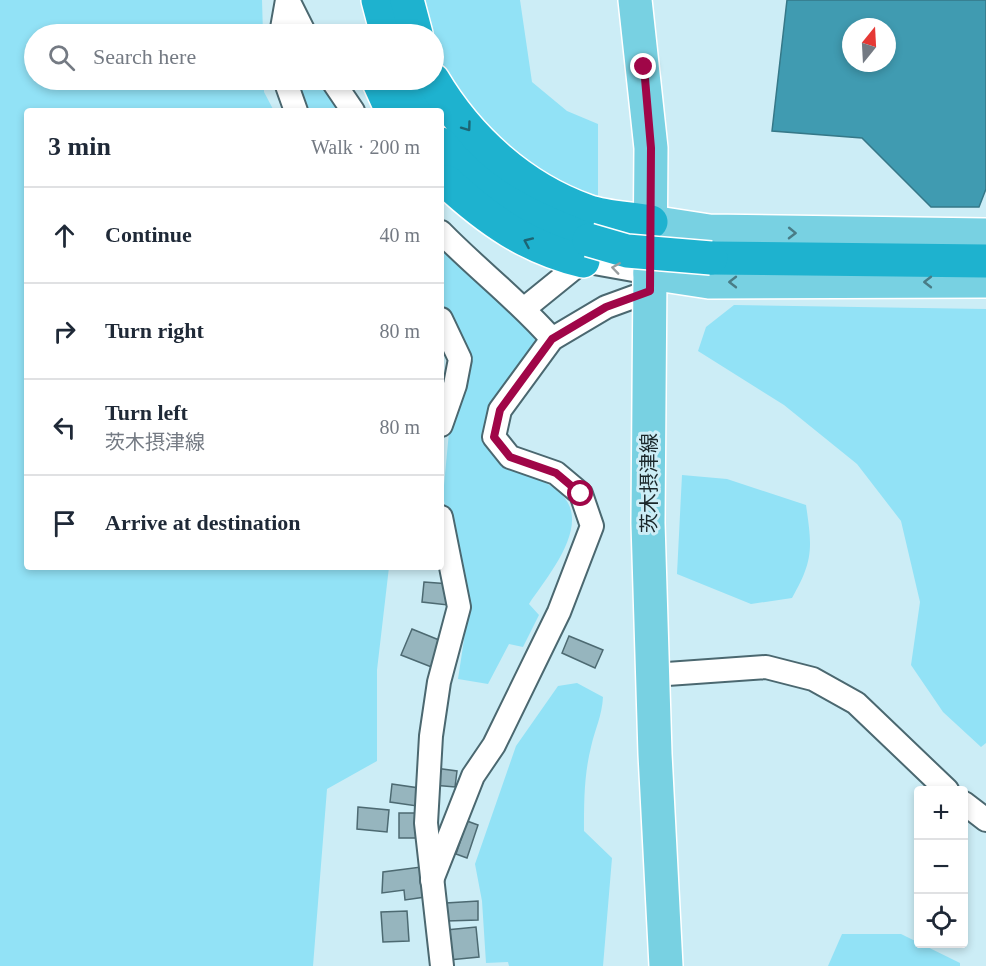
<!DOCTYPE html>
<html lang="en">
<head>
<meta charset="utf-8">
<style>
	body { margin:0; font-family:"Times New Roman","Noto Sans JP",serif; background:#f6f6f7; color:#1f2937 }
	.controls { position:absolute; right:18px; bottom:18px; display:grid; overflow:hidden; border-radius:6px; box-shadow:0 3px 9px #0003 }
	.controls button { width:54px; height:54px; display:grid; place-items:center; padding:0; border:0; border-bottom:2px solid #e0e1e3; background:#fff; color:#1f2937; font:30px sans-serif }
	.compass { position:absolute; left:842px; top:18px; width:54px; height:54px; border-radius:50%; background:#fff; box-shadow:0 3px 9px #0003; rotate:18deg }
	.stop { position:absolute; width:18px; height:18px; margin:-14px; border:4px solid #a00648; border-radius:50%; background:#fff }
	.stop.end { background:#a00648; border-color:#fff; box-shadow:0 2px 6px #0008 }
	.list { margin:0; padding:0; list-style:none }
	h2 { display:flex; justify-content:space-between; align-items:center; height:78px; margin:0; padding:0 24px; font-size:26px }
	h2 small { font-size:20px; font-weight:400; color:#747a83 }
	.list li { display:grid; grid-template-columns:39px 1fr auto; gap:18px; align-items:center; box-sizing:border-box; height:96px; padding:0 24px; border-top:2px solid #e0e1e3 }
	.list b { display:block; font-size:22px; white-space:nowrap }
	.list p { margin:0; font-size:20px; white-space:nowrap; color:#747a83 }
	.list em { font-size:20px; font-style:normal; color:#747a83 }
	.icon { flex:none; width:33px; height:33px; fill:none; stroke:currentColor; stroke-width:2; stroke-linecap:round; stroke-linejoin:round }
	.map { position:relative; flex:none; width:986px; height:966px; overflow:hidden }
	.search { position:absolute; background:#fff; box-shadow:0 3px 9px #0003; left:24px; top:24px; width:420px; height:66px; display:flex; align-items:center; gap:15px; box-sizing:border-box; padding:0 21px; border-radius:33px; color:#747a83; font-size:22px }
	.panel { position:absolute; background:#fff; box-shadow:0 3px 9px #0003; left:24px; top:108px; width:420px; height:462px; border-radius:6px }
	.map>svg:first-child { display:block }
	.green { fill:#92e2f6 }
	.water { fill:#409bb1; stroke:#357888; stroke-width:1.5; fill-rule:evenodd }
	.building { fill:#96b5be; stroke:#4d6a72; stroke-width:1.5 }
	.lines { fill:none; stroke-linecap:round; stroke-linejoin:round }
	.street-casing { stroke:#4b6870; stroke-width:26 }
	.primary-casing { stroke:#fff; stroke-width:36 }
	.highway-casing { stroke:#fff; stroke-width:36 }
	.street { stroke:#fff; stroke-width:22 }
	.primary { stroke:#78d1e2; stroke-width:33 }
	.highway { stroke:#1eb2cf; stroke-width:33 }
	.highway-bridge-casing { stroke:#fff; stroke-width:36; stroke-linecap:butt }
	.highway-bridge { stroke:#1eb2cf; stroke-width:33 }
	.oneway { stroke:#1c6574 }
	.oneway2 { stroke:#497c86 }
	.oneway3 { stroke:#989d9f }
	.route { stroke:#a00648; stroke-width:8 }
	.labels { text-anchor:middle; stroke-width:6; stroke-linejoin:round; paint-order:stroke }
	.street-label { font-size:20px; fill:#1a2629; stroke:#ccedf6 }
</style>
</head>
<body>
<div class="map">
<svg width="986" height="966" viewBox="0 0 986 966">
	<rect width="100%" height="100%" fill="#ccedf6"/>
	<g class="green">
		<polygon points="0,0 262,0 263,34 34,34 34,80 264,80 264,92 274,111 27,111 27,567 389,567 377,670 377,761 327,789 313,966 0,966"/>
		<polygon points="416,0 520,0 532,82 567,111 598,124 598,198 567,190 483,133 439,70 434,56 434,34 426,34"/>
		<polygon points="291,80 326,80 346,111 303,111"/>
		<path d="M441 242 539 340 493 407 501 462C520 471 548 480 562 495 592 525 547 577 529 604L539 615 523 647 509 644 488 684 458 679 468 613 443 496 449 432 450 314 441 302Z"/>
		<polygon points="734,305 986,309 986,743 981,747 943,712 911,665 920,602 901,521 857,464 784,405 698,351 706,327"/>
		<path d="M682 475 727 479 806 505C812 547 814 560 792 598L751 604 677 574Z"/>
		<path d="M577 683 603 697C602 716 595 729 591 747 584 775 584 802 584 831L612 858 603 966H509L508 962 486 963 482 901 475 864 516 746 558 686Z"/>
		<polygon points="842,934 901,934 960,963 960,966 828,966"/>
	</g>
	<path class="water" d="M787 0H986V189L979 207H931L862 138 772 131ZM851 27H887V63H851Z"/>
	<g class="building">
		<polygon points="424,582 450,584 448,605 422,602"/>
		<polygon points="412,629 444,642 434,668 401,655"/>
		<polygon points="569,636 603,650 595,668 562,653"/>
		<polygon points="435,768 457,771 455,787 433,785"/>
		<polygon points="392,784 419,788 417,806 390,802"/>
		<polygon points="358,807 389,810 387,832 357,829"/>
		<rect x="399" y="813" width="23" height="25"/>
		<polygon points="467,821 478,825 467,858 456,854"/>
		<polygon points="421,867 425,897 405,900 404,890 382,893 383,872"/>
		<polygon points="478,901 478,920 447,921 446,903"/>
		<polygon points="407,911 409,941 383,942 381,912"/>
		<polygon points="476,927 479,957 449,960 446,930"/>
	</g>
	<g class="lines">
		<defs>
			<g id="street">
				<polyline points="288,0 305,34"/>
				<polyline points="281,34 287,0"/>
				<polyline points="285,80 296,111"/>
				<polyline points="332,80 353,111"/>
				<path d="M441 232C477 269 518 300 552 339"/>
				<polyline points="525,308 583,261 650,273"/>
				<polyline points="441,319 460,359 455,385 441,425"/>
				<polyline points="441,517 459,607 439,682 431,736 426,823 442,966"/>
				<polyline points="653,675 766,667 813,679 856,703 947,790"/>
				<polyline points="964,803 986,820"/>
				<polyline points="432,880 473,776 494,745 559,612 592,526 581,494 556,473 510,457 494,437 500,410 552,339 606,307 650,291"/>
			</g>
			<g id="primary">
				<polyline points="635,0 651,148 648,523 655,754 666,966"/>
				<polyline points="651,222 709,231 986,235"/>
				<polyline points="650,273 709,282 986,281"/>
			</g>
			<g id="highway">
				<polyline points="378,0 387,34"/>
				<polyline points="407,0 416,34"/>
				<polyline points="378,80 392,111"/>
				<polyline points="403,80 419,111"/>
				<path d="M433 80C468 139 522 188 587 211 606 218 631 218 651 222"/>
				<path d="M441 144C477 193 533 219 589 240"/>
				<path d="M447 182C488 220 528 248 583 261"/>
				<polyline points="711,258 986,261"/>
			</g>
		</defs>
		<use href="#street" class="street-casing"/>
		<use href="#primary" class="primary-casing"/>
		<use href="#highway" class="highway-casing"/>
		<use href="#street" class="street"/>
		<use href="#primary" class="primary"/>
		<use href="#highway" class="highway"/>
		<defs>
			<polyline id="highway-bridge" points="589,240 627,251 711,258"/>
		</defs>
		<use href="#highway-bridge" class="highway-bridge-casing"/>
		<use href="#highway-bridge" class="highway-bridge"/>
	</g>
	<defs><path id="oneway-chevron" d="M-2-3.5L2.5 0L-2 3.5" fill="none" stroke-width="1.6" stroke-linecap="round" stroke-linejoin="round" transform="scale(1.5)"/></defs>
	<g class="oneway">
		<use href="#oneway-chevron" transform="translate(467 127) rotate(54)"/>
		<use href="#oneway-chevron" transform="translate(528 242) rotate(-156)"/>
	</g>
	<g class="oneway2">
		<use href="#oneway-chevron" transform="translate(792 233) rotate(1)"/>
		<use href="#oneway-chevron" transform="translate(733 282) rotate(180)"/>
		<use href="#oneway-chevron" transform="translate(928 282) rotate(180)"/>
	</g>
	<use class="oneway3" href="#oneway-chevron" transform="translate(616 268) rotate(-172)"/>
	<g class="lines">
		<polyline class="route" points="581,494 556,473 510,457 494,437 500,410 552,339 606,307 650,291 651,148 644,67"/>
	</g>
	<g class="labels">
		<g class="street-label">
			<text transform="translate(649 483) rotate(-90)" y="7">茨木摂津線</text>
		</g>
	</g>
</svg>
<div class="controls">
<button>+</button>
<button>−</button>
<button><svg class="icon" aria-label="locate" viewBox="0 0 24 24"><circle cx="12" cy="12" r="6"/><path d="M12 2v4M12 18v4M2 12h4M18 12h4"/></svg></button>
</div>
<svg class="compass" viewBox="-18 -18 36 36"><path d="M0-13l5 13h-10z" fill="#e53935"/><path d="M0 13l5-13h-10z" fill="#747a83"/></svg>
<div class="stop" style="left:581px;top:494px"></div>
<div class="stop end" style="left:644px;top:67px"></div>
<div class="search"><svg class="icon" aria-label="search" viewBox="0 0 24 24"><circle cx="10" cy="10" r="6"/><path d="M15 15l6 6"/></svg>Search here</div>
<section class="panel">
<h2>3 min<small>Walk · 200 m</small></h2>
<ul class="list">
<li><svg class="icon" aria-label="ahead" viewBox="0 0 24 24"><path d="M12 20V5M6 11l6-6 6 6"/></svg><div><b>Continue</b></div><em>40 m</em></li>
<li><svg class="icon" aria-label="right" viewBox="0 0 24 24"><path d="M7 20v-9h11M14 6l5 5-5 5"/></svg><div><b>Turn right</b></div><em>80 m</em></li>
<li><svg class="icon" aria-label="left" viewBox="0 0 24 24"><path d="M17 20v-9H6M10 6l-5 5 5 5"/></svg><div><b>Turn left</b><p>茨木摂津線</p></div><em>80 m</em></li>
<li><svg class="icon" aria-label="arrive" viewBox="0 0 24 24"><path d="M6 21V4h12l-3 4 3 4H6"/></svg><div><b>Arrive at destination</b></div></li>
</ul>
</section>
</div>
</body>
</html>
